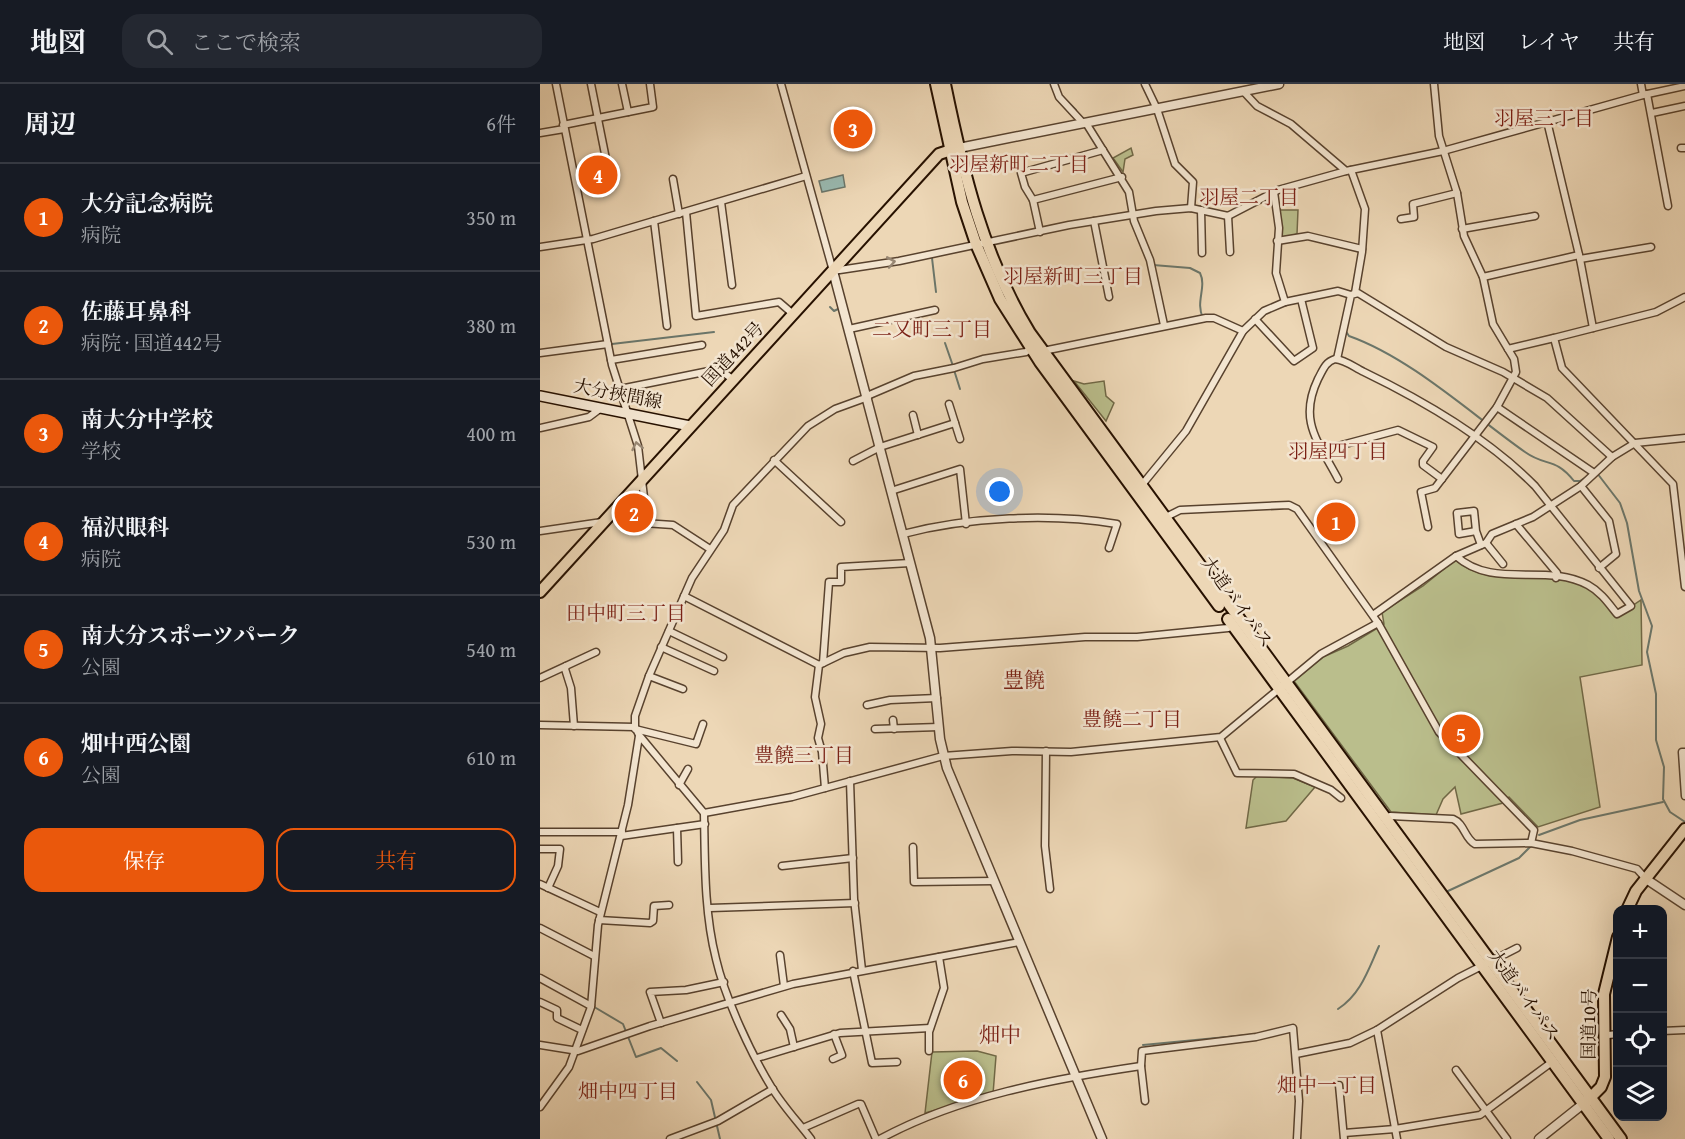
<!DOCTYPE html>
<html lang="ja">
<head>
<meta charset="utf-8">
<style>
	body { margin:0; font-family:"Gentium Book Plus","Noto Serif JP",serif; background:#242831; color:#f1f3f6 }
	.controls { position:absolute; right:18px; bottom:18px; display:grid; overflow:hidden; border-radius:12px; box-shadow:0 6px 24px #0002 }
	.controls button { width:54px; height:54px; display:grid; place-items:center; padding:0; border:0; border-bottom:2px solid #363941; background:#171b24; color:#f1f3f6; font:30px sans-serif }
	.you { position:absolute; left:460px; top:408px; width:21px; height:21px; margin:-15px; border:4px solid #fff; border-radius:50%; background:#1a73e8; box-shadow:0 0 0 9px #1a73e833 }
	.badge { display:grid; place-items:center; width:39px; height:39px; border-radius:50%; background:#ea580c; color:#fff; font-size:20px; font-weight:700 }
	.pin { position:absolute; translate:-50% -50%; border:3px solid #fff; box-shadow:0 2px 6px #0006 }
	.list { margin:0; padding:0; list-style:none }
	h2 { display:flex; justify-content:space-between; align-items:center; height:78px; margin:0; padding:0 24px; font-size:26px }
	h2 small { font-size:20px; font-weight:400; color:#9ea1a6 }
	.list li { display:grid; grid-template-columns:39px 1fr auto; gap:18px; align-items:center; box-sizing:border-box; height:108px; padding:0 24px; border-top:2px solid #363941 }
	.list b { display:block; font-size:22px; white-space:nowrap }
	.list p { margin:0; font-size:20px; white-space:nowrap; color:#9ea1a6 }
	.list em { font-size:20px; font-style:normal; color:#9ea1a6 }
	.actions { display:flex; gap:12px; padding:18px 24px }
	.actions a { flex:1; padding:14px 0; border:2px solid #ea580c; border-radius:18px; text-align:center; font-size:21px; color:#ea580c }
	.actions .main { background:#ea580c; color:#fff }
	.icon { flex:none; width:33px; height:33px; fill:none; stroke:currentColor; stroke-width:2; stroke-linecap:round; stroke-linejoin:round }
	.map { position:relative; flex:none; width:1145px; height:1055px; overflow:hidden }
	header { display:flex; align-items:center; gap:36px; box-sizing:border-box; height:84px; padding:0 30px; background:#171b24; border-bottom:2px solid #363941 }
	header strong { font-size:28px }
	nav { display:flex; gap:33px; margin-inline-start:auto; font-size:21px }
	.search { width:420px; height:54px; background:#242831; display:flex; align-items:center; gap:15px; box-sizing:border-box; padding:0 21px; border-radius:18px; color:#9ea1a6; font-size:22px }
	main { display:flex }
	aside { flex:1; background:#171b24 }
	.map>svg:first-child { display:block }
	.green { fill:#babe8c; stroke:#706846; stroke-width:1.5 }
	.water { fill:#99b9b0; stroke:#6b766a; stroke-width:1.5 }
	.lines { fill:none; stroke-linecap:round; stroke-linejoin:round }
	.stream { stroke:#6b766a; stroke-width:2 }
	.minor-casing { stroke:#58422e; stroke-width:9 }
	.tertiary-casing { stroke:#58422e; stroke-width:11 }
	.secondary-casing { stroke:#271100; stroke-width:12 }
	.trunk-casing { stroke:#271100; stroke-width:14 }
	.minor { stroke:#f3e5d0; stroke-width:6 }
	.tertiary { stroke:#f3e5d0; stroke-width:8 }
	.secondary { stroke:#f3e5d0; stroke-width:9 }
	.trunk { stroke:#edd7b6; stroke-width:10 }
	.oneway { stroke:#978672 }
	.labels { text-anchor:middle; stroke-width:5; stroke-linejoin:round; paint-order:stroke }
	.street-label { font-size:18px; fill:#271100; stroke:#f3e5d0 }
	.neighbourhood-label { font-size:20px; fill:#7a1f14; stroke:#f3e5d0 }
	.quarter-label { font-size:21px; fill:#7a1f14; stroke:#f3e5d0 }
</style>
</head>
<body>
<header>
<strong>地図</strong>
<div class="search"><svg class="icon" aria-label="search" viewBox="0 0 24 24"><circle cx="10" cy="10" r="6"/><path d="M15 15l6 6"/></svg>ここで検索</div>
<nav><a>地図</a><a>レイヤ</a><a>共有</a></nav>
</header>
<main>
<aside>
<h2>周辺<small>6件</small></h2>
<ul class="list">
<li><span class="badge">1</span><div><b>大分記念病院</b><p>病院</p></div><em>350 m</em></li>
<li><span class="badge">2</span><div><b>佐藤耳鼻科</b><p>病院 · 国道442号</p></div><em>380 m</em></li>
<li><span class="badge">3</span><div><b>南大分中学校</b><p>学校</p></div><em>400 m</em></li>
<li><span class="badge">4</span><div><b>福沢眼科</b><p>病院</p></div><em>530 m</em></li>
<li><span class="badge">5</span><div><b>南大分スポーツパーク</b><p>公園</p></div><em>540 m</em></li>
<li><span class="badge">6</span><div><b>畑中西公園</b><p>公園</p></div><em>610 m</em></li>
</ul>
<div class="actions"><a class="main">保存</a><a>共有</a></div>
</aside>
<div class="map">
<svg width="1145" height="1055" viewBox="0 0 1145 1055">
	<rect width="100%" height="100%" fill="#edd7b6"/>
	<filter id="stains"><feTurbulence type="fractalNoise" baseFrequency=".00333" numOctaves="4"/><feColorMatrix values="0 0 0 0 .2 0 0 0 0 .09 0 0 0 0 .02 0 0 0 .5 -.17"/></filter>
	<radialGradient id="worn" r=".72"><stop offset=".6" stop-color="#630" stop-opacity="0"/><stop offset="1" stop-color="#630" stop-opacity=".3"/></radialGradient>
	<g class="green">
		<polygon points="591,64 593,71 585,75 583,88 573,74"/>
		<polygon points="740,126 758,126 757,150 739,155"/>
		<polygon points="534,297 544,300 564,297 566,312 574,319 566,337"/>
		<path d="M915 476C953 508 1006 482 1047 502 1060 508 1068 522 1077 532L1101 516 1102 581 1040 593 1060 723 998 743 969 713 963 719 921 730 915 703 903 715 896 731 851 728 754 597 783 573 808 562 844 540 842 528 883 502Z"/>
		<polygon points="717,692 753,694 775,703 746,737 706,744 713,696"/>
		<polygon points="437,967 456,972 453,1010 385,1029 392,968"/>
	</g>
	<polygon class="water" points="303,91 305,103 282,108 279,97"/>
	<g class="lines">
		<g class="stream">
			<polyline points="527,17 536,26"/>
			<polyline points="601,162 608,178"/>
			<polyline points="392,174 396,208"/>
			<path d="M613 181 650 184 660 189C667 203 655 218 663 234"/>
			<polyline points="290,223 294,227 298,225"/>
			<path d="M805 246 809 252C871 274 931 330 985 368 1006 383 1015 373 1034 397H1040L1051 390"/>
			<polyline points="405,259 413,282"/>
			<polyline points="72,260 174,248"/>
			<polyline points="414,286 420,305"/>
			<polyline points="1057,389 1080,419 1087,439 1099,507 1112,542 1107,568 1116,610 1116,656 1124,683 1123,715 1130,728 1145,738"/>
			<polyline points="999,751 1040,736 1123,718"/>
			<polyline points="908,807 979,774 991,762"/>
			<polyline points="56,924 83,940 96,973 121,964 137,977"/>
			<path d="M798 925C821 910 828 886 839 862"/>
			<polyline points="603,961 718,950"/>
			<polyline points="157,998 171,1016 180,1055"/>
		</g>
		<defs>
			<g id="minor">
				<polyline points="16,0 72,281 98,362 107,439"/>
				<polyline points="51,0 67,80"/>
				<polyline points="82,0 88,28"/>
				<polyline points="241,0 293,187 359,177 529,141 616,127 651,124 688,132 738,106 806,87"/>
				<polyline points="514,0 519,13 543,39"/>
				<polyline points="605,0 617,25 635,80 653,98 651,124"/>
				<polyline points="1101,0 1103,11"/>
				<polyline points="703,7 717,22 751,40 806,87 903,67 1103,11 1145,2"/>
				<polyline points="1107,10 1128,122"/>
				<polyline points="1112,29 1145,22"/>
				<polyline points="1007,37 1040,175 1053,244"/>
				<polyline points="546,39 589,108 594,137 610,176 624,241"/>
				<polyline points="23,41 113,23 110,0"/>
				<polyline points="0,49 24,45"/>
				<polyline points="1141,64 1145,64"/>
				<polyline points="811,86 825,125 822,168 815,209"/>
				<polyline points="133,95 139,130"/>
				<polyline points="493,116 582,93"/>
				<polyline points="181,118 192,201"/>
				<polyline points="661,126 662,169"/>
				<polyline points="146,128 156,232 239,218 253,230"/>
				<polyline points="688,132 690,168"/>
				<polyline points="861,135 874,133 873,120 917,109"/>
				<polyline points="114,137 127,242"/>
				<polyline points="554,137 569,213"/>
				<polyline points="922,145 995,132"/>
				<polyline points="500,148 493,116 485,103 481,89 563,66"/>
				<polyline points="737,157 768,152 822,165"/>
				<polyline points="0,163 53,155 266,92"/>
				<polyline points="1040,175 1111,163"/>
				<polyline points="943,193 1039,171"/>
				<polyline points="745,218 798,207 811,211"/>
				<polyline points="715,235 754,277 773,264 761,215"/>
				<polyline points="309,245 395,226"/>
				<polyline points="1014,254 1116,228 1145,213"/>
				<polyline points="968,265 1014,254 1022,284 1133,400 1145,503"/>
				<polyline points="0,269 68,260"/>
				<polyline points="503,271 508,266 666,234 674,234 703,247"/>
				<polyline points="797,275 811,211 818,209 906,263 963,288 1007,314 1072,373"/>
				<polyline points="71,276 162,261"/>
				<polyline points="80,305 179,285 192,295"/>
				<polyline points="327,312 374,292 414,284 443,275 486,268 492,263"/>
				<polyline points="409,320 420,355"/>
				<polyline points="957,323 1054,389"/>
				<polyline points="373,331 378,351"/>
				<polyline points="0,344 49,333 61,324"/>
				<polyline points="783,366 858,346 893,363 883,377 883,381 902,395"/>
				<polyline points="234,376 301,438"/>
				<polyline points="313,377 340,363 415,339"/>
				<path d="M798 395C778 357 758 337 778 295 783 286 785 278 795 275 806 276 815 284 824 288 884 317 948 354 995 402L1091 522 1077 530C1069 520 1061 508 1048 501 1006 478 954 506 916 472L833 531"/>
				<polyline points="601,402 646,347 703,247 724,227 745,218 736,189 739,144 734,108"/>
				<polyline points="1041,402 1069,437 1076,470 1059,484"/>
				<polyline points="351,407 420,385 426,440"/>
				<polyline points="75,428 89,438 133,441 170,465"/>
				<polyline points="976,440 1017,489 1016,494"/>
				<polyline points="888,443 881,408 895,404 957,323 976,288 974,275 953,240 943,193 924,152 917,109 899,52 894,0"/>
				<polyline points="0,447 62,438"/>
				<polyline points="936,447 934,427 917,429 919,450 936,447 941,461"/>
				<path d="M363 450C427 433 511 429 577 440L569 464"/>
				<polyline points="946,459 963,480"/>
				<polyline points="916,472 946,459 952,450 993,433 1041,402 1072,373 1095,359 1145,354"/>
				<polyline points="144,512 279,581"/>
				<polyline points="838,539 899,648 994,746 991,759"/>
				<polyline points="129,547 183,573"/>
				<polyline points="121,563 174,587"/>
				<polyline points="283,579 289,498 301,498 301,483 370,479"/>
				<polyline points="26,582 25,585 31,604 34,642"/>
				<polyline points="109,592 143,605"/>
				<polyline points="0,594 56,568"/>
				<polyline points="327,621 350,616 397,614"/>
				<polyline points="353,636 354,645"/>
				<polyline points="0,641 95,643"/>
				<polyline points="95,645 156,660 163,640"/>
				<polyline points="335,645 399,643"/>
				<polyline points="680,654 697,689 754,690 791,706 801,714"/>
				<polyline points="506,667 505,762 510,805"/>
				<polyline points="1145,668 1142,668 1145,712"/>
				<polyline points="310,697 314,815 322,886"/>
				<polyline points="139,701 148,685"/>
				<polyline points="285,704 282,668 278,654 281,640 275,613 279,581 304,569 330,563 400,564 545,553 597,553 688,544 694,541"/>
				<polyline points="164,729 252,713 403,672 472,667 531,668 681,653 781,570 838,539 757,425 749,421 640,426 624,434"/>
				<path d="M846 736 850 732 913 735C925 740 924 754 935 760L991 759 1032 767 1097 785 1106 795"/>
				<polyline points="137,744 138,778"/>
				<polyline points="0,748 82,748"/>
				<polyline points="81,752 165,740"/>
				<polyline points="373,763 374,798 454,797"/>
				<polyline points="0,765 20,765 18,782 8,804"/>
				<polyline points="242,782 313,774"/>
				<polyline points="0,800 60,828"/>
				<polyline points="170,824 315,819"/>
				<polyline points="59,836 110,839 113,837 114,822 129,821"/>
				<polyline points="0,844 54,872"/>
				<polyline points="240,871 244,902"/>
				<polyline points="313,887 332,979 357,978"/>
				<polyline points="0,894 51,922"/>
				<polyline points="0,918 17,926 17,934 42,946"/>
				<polyline points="241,931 250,945 254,963"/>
				<polyline points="121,939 110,908 146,906 184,898"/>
				<polyline points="837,946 857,1055"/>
				<polyline points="1122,947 1145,946"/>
				<polyline points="1068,951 1078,950"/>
				<polyline points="0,961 38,967 110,942 253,900 479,858"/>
				<polyline points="389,967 389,948 404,904 399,873"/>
				<polyline points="756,970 810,959 837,946 918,894 977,864"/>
				<polyline points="217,974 300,949 390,944"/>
				<polyline points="293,975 302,971 294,950"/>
				<polyline points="916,986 967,1055"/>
				<polyline points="799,1001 804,1055"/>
				<polyline points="605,1017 601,982 602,967 716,953 753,944 759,1017 757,1055"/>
				<polyline points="0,1023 29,983 51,923 58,841 88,721 99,652"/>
				<polyline points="263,1044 318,1020 321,1020 336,1055"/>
				<polyline points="804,1049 855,1045 940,1031 1012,978"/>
				<polyline points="130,1055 178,1037 233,1005"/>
				<path d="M271 1055C258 1038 243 1022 232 1004 211 970 185 914 176 875 164 828 165 777 164 729L99 651 95 643V632L109 592 152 494 184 446 193 421 268 342 295 325 328 313"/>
				<path d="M340 1055C419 1012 513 995 601 982"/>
			</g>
			<g id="tertiary">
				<polyline points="419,64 739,0"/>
				<polyline points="293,187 390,554 400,655 407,684 562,1055"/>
				<polyline points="1106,795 1145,821"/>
				<polyline points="999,1055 1043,1020"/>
			</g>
			<polyline id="secondary" points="0,312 150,342"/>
			<g id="trunk">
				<polyline points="396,0 422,118 436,160 460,215 500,278 679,522"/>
				<path d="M405 0C423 88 443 172 490 249L1081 1055"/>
				<polyline points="0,508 399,70 414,65"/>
				<polyline points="688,535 1069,1055"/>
				<polyline points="1087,826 1096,807 1145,745"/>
				<polyline points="1046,1018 1061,1003 1065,993 1064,910 1078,853"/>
			</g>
		</defs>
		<use href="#minor" class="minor-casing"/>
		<use href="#tertiary" class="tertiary-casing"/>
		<use href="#secondary" class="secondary-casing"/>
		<use href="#trunk" class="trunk-casing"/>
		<use href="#minor" class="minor"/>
		<use href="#tertiary" class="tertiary"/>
		<use href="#secondary" class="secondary"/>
		<use href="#trunk" class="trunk"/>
	</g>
	<defs><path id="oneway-chevron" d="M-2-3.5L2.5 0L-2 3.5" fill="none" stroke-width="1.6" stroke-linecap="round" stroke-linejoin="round" transform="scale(1.5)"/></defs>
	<g class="oneway">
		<use href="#oneway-chevron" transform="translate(351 178) rotate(-10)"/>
		<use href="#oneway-chevron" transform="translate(97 362) rotate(-102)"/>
	</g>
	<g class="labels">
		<g class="street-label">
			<text transform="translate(193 270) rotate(-47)" y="6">国道442号</text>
			<text transform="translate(78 310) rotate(11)" y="6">大分挾間線</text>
			<text transform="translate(697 518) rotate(54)" y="6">大道バイパス</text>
			<text transform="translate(984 911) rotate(54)" y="6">大道バイパス</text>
			<text transform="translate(1049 940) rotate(-89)" y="6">国道10号</text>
		</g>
		<g class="neighbourhood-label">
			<text x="1004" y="41">羽屋三丁目</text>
			<text x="479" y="87">羽屋新町二丁目</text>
			<text x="709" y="120">羽屋二丁目</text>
			<text x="533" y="199">羽屋新町三丁目</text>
			<text x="392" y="252">二又町三丁目</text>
			<text x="798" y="374">羽屋四丁目</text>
			<text x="86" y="536">田中町三丁目</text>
			<text x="592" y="642">豊饒二丁目</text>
			<text x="264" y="678">豊饒三丁目</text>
			<text x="787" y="1008">畑中一丁目</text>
			<text x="88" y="1014">畑中四丁目</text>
		</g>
		<g class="quarter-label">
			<text x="484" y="603">豊饒</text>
			<text x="460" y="958">畑中</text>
		</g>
	</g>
	<rect width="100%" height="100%" filter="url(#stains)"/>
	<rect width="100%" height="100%" fill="url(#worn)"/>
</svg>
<div class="controls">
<button>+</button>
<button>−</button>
<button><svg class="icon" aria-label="locate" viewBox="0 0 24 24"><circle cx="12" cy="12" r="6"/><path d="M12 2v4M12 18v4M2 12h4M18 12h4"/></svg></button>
<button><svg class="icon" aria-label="layers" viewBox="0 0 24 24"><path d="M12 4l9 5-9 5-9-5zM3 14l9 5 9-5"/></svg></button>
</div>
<div class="you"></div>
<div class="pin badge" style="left:796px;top:438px">1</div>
<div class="pin badge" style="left:94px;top:429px">2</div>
<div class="pin badge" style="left:313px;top:45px">3</div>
<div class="pin badge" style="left:58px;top:91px">4</div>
<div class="pin badge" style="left:921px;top:650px">5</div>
<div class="pin badge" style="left:423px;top:996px">6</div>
</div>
</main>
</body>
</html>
